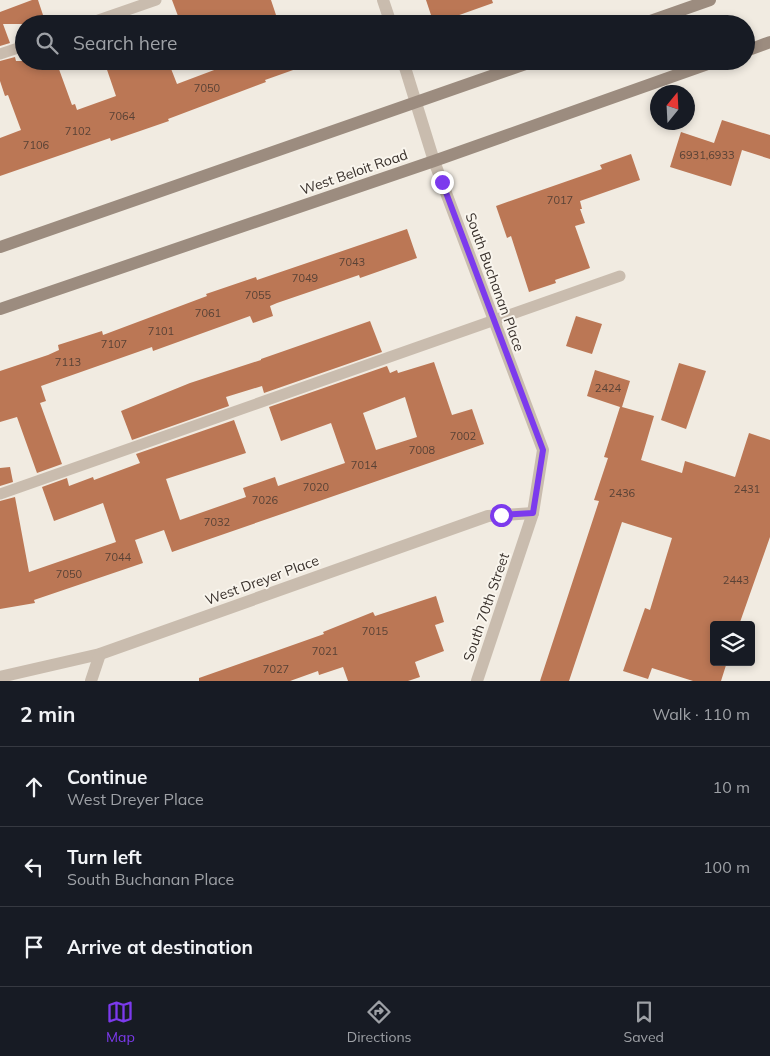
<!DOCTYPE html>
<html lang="en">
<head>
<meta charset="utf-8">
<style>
	body { margin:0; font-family:Mulish,sans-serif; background:#242831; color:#f1f3f6 }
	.controls { position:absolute; right:15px; bottom:15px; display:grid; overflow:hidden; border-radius:5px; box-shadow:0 2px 8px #0003 }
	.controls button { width:45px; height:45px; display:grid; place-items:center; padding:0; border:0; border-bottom:1px solid #363941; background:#171b24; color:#f1f3f6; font:25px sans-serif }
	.compass { position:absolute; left:650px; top:85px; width:45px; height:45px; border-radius:50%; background:#171b24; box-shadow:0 2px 8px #0003; rotate:18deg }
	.stop { position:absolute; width:15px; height:15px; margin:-11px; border:4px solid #7c3aed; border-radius:50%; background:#fff }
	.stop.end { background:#7c3aed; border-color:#fff; box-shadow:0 1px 5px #0008 }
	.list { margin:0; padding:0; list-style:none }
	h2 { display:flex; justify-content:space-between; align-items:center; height:65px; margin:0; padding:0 20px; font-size:21px }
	h2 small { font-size:16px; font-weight:400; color:#9ea1a6 }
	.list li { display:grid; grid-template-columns:32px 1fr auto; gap:15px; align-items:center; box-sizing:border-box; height:80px; padding:0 20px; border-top:1px solid #363941 }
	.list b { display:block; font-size:19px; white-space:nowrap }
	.list p { margin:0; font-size:16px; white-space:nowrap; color:#9ea1a6 }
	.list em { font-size:16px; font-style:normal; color:#9ea1a6 }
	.icon { flex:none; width:28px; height:28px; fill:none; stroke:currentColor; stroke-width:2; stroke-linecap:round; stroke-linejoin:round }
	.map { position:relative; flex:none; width:770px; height:681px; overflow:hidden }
	.search { position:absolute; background:#171b24; box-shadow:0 2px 8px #0003; left:15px; right:15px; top:15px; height:55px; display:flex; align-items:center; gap:12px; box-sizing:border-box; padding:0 18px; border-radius:28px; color:#9ea1a6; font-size:19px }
	.sheet { height:305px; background:#171b24 }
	nav { display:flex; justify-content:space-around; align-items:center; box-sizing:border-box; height:70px; border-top:1px solid #363941; background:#171b24; font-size:14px; color:#9ea1a6 }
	nav a { display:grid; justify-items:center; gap:2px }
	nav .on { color:#7c3aed }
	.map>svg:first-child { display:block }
	.building { fill:#b75; fill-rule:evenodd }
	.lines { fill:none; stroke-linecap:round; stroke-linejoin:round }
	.service { stroke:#c9bcae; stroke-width:11 }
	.minor { stroke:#c9bcae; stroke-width:12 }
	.secondary { stroke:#9c8c7f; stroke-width:12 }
	.route { stroke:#7c3aed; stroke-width:6 }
	.labels { text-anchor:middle; stroke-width:4; stroke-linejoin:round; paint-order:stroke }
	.number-label { font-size:11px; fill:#594236 }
	.street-label { font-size:14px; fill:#38302b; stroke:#f9f5ed }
</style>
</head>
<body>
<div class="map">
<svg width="770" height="681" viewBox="0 0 770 681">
	<rect width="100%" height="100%" fill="#f1ebe1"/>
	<g class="building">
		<polygon points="32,0 38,0 46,24 3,24 10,43 0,46 0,12"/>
		<polygon points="172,0 271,0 279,24 181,24"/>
		<polygon points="426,0 492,0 493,3 434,24"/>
		<polygon points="15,57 16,61 56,61 72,105 75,104 77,110 116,96 104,61 168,61 177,84 238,61 310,61 310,64 265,80 266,82 168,119 169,121 111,141 110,138 0,176 0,138 21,130 8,95 5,96 0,81 0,61"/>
		<polygon points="722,120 770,135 770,159 742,150 731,186 670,167 681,132 714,143"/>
		<polygon points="631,154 640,180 580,201 582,209 580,209 585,223 575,226 590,268 555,280 556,283 529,292 511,236 507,238 496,206 602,169 600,165"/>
		<polygon points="407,229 417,258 360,278 359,275 277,303 270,306 273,316 253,323 250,316 153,351 152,347 41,386 46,401 40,403 62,464 37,473 17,417 0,422 0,371 48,355 59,350 58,345 102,331 103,335 207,296 206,294 256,277 257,280"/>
		<polygon points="576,316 602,324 592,354 566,346"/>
		<polygon points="370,321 382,352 264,393 262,386 226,397 229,406 132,440 121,411 190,383 261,360 261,359"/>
		<path d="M434 362 452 415 472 409 484 444 172 552 164 530 135 540 143 563 34 600 35 603 0 609V501L15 497 29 572 116 542 103 503 54 521 42 487 67 478 69 486 93 477 94 480 140 463 136 454 234 420 246 453 166 479 180 520 246 497 243 488 275 477 278 486 345 463 331 423 281 441 269 407 387 366 390 373 397 370 398 373ZM405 397 417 437 376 450 363 413Z"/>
		<polygon points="679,363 706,371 686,429 661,420"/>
		<polygon points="595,370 630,381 622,407 654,416 641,460 682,473 685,461 735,477 749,433 770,440 770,537 739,625 714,625 714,662 727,662 721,681 693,681 652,668 648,679 623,671 645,608 650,610 672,538 622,522 569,681 540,681 599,501 594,500 608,458 604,457 620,407 587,396"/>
		<polygon points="10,467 13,482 0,486 0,468"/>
		<polygon points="436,596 444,622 435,625 444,651 415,662 420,677 408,681 348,681 343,667 319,675 318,671 290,681 199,681 199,678 324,634 323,632 373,612 375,616"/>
	</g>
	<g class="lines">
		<g class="service">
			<polyline points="87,24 156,0"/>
			<polyline points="0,54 24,46"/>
			<polyline points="0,494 620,276"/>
		</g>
		<g class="minor">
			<polyline points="383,0 391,24"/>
			<polyline points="403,61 434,161 543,450 533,513 477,681"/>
			<polyline points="0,677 100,654 488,516 533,513"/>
			<polyline points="91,681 100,654"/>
		</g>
		<g class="secondary">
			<polyline points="642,24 710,0"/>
			<polyline points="746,51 770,42"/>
			<polyline points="0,247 534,61"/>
			<polyline points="0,309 434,161 716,61"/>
		</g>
	</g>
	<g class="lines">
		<polyline class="route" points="442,182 543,450 533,513 501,515"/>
	</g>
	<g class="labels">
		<g class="number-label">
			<text x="207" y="92">7050</text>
			<text x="122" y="120">7064</text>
			<text x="78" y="135">7102</text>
			<text x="36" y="149">7106</text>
			<text x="707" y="159">6931,6933</text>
			<text x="560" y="204">7017</text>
			<text x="352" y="266">7043</text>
			<text x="305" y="282">7049</text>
			<text x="258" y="299">7055</text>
			<text x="208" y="317">7061</text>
			<text x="161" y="335">7101</text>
			<text x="114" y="348">7107</text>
			<text x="68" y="366">7113</text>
			<text x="608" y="392">2424</text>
			<text x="463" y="440">7002</text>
			<text x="422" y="454">7008</text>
			<text x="364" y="469">7014</text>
			<text x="316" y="491">7020</text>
			<text x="747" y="493">2431</text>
			<text x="622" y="497">2436</text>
			<text x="265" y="504">7026</text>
			<text x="217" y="526">7032</text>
			<text x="118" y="561">7044</text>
			<text x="69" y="578">7050</text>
			<text x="736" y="584">2443</text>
			<text x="375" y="635">7015</text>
			<text x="325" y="655">7021</text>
			<text x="276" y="673">7027</text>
		</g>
		<g class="street-label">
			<text transform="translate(354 172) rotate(-19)" y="5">West Beloit Road</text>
			<text transform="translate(495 282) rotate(70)" y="5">South Buchanan Place</text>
			<text transform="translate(262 580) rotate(-20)" y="5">West Dreyer Place</text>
			<text transform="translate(486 607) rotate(-71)" y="5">South 70th Street</text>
		</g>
	</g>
</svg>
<div class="controls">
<button><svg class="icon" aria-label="layers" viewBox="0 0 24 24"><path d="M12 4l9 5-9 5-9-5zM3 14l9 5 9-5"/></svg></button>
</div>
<svg class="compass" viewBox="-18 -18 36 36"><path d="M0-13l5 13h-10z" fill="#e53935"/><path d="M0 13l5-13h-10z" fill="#9ea1a6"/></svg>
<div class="stop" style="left:501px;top:515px"></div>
<div class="stop end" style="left:442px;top:182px"></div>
<div class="search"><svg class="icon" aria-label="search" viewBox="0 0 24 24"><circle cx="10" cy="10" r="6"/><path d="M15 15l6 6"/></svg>Search here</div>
</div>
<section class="sheet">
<h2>2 min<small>Walk · 110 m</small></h2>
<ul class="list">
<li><svg class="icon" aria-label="ahead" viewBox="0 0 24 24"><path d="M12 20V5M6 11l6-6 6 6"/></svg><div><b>Continue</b><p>West Dreyer Place</p></div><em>10 m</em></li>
<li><svg class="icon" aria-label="left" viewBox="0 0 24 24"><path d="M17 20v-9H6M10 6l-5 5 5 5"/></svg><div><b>Turn left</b><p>South Buchanan Place</p></div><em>100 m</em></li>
<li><svg class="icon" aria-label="arrive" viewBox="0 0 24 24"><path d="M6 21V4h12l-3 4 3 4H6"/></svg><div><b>Arrive at destination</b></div></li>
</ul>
</section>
<nav>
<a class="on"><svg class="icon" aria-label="map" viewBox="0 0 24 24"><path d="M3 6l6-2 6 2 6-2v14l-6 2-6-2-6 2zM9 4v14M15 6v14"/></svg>Map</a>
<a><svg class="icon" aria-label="directions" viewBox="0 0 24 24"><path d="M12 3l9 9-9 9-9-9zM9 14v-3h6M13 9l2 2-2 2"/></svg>Directions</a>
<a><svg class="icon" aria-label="saved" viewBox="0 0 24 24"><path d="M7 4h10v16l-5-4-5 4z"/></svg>Saved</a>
</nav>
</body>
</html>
